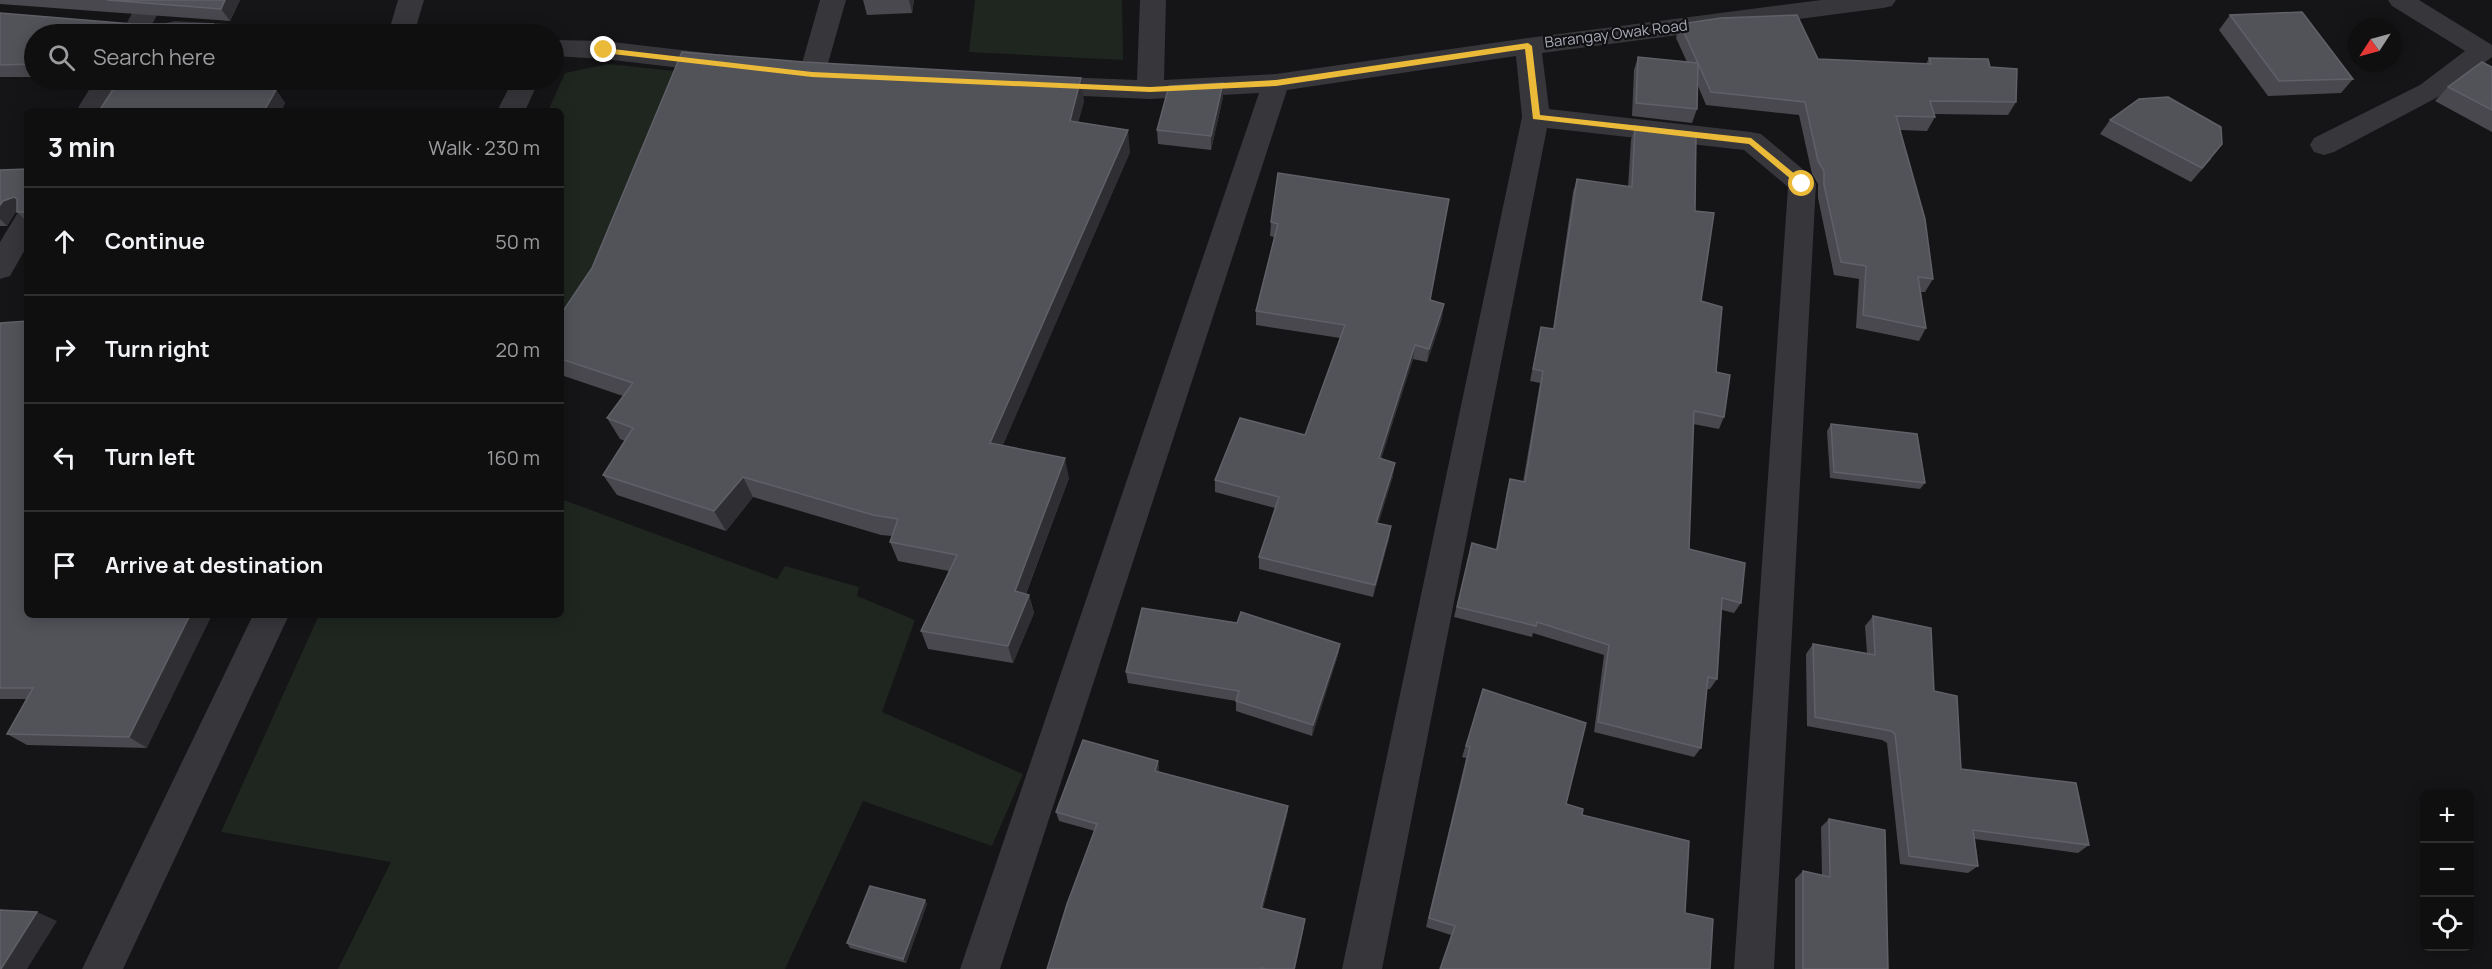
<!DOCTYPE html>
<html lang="en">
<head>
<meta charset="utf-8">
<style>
	body { margin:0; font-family:Manrope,sans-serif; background:#1e1d1e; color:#f1f3f6 }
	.controls { position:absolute; right:18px; bottom:18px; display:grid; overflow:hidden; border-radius:9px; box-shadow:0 3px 15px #0003 }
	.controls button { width:54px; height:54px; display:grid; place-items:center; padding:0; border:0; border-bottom:2px solid #302f30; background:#100f10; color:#f1f3f6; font:30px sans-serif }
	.compass { position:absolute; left:2348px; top:18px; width:54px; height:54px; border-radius:50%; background:#100f10; box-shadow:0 3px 15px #0003; rotate:234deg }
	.stop { position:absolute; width:18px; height:18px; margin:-14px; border:4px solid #ebba38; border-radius:50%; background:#fff }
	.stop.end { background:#ebba38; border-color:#fff; box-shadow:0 2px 6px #0008 }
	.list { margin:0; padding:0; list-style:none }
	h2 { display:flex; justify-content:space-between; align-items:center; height:78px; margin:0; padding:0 24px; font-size:26px }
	h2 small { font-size:20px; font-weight:400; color:#9c9c9f }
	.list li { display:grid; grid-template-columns:39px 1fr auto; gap:18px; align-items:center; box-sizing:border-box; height:108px; padding:0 24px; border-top:2px solid #302f30 }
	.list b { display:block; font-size:22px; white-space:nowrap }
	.list em { font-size:20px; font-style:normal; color:#9c9c9f }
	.icon { flex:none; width:33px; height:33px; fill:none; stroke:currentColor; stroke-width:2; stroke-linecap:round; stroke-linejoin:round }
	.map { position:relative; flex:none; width:2492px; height:969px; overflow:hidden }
	.search { position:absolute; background:#100f10; box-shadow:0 3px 15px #0003; left:24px; top:24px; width:540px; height:66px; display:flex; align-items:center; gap:15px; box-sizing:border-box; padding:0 21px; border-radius:33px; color:#9c9c9f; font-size:22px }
	.panel { position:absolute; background:#100f10; box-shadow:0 3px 15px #0003; left:24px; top:108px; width:540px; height:510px; border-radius:9px }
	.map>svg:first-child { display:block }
	.green { fill:#1f2620 }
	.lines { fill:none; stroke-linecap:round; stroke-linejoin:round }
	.minor { fill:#36363b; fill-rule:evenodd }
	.wall { fill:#48484e }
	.shaded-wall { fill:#2f2f33 }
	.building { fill:#525359; stroke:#606068; stroke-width:1.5 }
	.route { fill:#ebba38 }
	.labels { text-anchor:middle; stroke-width:4.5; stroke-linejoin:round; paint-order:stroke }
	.far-street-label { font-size:15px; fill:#a7aab6; stroke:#100f11 }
</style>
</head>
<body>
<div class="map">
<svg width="2492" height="969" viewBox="0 0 2492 969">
	<rect width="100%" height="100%" fill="#151416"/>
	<g class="green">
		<polygon points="975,0 1122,0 1123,60 969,52"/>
		<polygon points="608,64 685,72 561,335 561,111 548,111 565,73"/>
		<polygon points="561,499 777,579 785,566 859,587 857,596 915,620 882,712 1023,774 992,846 863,801 785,969 338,969 391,862 221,832 319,615 561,615"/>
	</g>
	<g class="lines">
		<g class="minor">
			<polygon points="139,0 165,0 147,34 121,34"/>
			<polygon points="398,0 424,0 414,34 388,34"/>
			<polygon points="820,0 846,0 825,74 821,80 812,83 803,80 799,74"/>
			<polygon points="1140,0 1166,0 1164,80 1276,74 1528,38 1821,0 1896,0 1892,6 1883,8 1542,53 1549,109 1751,132 1761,134 1812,177 1816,184 1774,969 1734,969 1788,187 1744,150 1547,128 1382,969 1342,969 1522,117 1516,56 1287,90 1000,969 960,969 1259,93 1150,99 1039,94 1030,91 1026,85 1030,79 1039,76 1137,80"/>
			<polygon points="2388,0 2419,0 2492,45 2492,57 2438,97 2334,152 2324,155 2314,152 2310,145 2314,138 2420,85 2465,51 2392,6"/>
			<polygon points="175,21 263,26 272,28 276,34 166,34 162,29 166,23"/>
			<polygon points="554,40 604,41 724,55 733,58 737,64 733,70 724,73 604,59 554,56"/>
			<polygon points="95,80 121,80 104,111 76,111"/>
			<polygon points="513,80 539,80 525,111 497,111"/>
			<polygon points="27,211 27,246 10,276 0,279 0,242 17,214"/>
			<polygon points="253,615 289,615 123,969 82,969"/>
		</g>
	</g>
	<g class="wall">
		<polygon points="0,0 240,0 230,21 0,4"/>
		<polygon points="863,0 914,0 912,13 867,15"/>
		<polygon points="0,13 133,24 213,24 221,34 34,34 34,77 0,77"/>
		<polygon points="2230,15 2353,79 2341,93 2268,96 2219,30"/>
		<polygon points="1680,24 1818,59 1926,64 1929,58 1990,67 2016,102 2008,115 1934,114 1935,117 1927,131 1900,130 1933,279 1925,292 1921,292 1926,328 1919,341 1856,328 1859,279 1834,275 1818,198 1818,184 1812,174 1799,115 1706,105 1698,86 1697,109 1692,123 1632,116 1634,70 1638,57 1687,62 1676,38"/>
		<polygon points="804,62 1084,101 1078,122 1130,152 1002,446 1069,478 1026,594 1029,595 1034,613 1013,663 928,649 921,631 949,571 898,561 890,542 892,536 881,535 753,497 726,531 617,495 603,475 625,441 620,439 607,418 623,396 561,375 561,314"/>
		<polygon points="2492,67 2492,132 2435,101 2448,87"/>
		<polygon points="106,80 198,80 195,85 276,90 285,103 281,111 99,111 112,92 104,83"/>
		<polygon points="1223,97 1211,150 1158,144 1157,130"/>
		<polygon points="2110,120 2211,159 2191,182 2100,134"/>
		<polygon points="1635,126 1695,211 1701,301 1716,372 1724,417 1719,429 1693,424 1689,549 1741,603 1734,613 1722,610 1717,679 1710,689 1707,689 1701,748 1694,757 1594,732 1604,655 1533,633 1532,637 1454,617 1472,543 1496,549 1507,491 1510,479 1523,482 1540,383 1530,381 1541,327 1553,329 1573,192 1577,179 1628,187 1631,140"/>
		<polygon points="27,169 27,222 17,212 15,213 7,226 0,226 0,170"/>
		<polygon points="1278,173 1430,300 1442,318 1427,362 1413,359 1381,459 1393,476 1378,523 1391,526 1389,539 1373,597 1259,569 1259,557 1275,508 1215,492 1215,480 1305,435 1340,338 1256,325 1256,311 1274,237 1270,236 1271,222"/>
		<polygon points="0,323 147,748 27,745 7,734 26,699 0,699"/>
		<polygon points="1831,424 1925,483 1920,489 1830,478 1827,431"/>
		<polygon points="1873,616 1934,691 1961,769 2089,845 2078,853 1975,839 1978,866 1968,873 1900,864 1887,743 1882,740 1807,726 1806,654 1813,644 1867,653 1865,626"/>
		<polygon points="1340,644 1338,655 1312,736 1236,711 1236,701 1128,683 1126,672"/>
		<polygon points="1483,689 1566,804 1582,815 1685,913 1710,969 1440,969 1451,935 1426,927 1466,758 1462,757"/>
		<polygon points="1158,761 1159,772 1288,806 1287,815 1263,908 1304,927 1295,969 1047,969 1095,831 1059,821 1056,812"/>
		<polygon points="1829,819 1888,969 1795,969 1795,879 1803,871 1822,875 1821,827"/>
		<polygon points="925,900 927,904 906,963 850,948 847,943"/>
	</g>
	<g class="shaded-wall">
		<polygon points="225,0 240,0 230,21 221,9"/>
		<polygon points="909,0 914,0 912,13"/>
		<polygon points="213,24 221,34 207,34"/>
		<polygon points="1081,78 1084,101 1073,143 1070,121"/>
		<polygon points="182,80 198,80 192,91 182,86 181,81"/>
		<polygon points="1223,83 1223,97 1211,150 1211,136"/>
		<polygon points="276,90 285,103 281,111 264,111"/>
		<polygon points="1128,130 1130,152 995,464 990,443"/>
		<polygon points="14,197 26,209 15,213 7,226 0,219 0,205 3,201"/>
		<polygon points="1444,304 1442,318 1427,362 1429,349"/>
		<polygon points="1415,345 1413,359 1377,471 1379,458"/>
		<polygon points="1065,458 1069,478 1020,609 1015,591"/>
		<polygon points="1395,463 1393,476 1375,535 1376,523"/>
		<polygon points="743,477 753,497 726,531 714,511"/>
		<polygon points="1391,526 1389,539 1373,597 1375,585"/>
		<polygon points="1029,595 1034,613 1013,663 1008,646"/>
		<polygon points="190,615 212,615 147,748 129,737"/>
		<polygon points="1340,644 1338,655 1312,736 1313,725"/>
		<polygon points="1158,761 1159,771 1156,780 1155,771"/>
		<polygon points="1288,806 1287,815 1261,915 1261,908"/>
		<polygon points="925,900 927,904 906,963 903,959"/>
		<polygon points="37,912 57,921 27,969 1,969"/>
		<polygon points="1305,919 1295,969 1294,969"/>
	</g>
	<g class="building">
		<polygon points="107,0 225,0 221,9"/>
		<polygon points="2302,12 2353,79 2279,81 2230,15"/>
		<polygon points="0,13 133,24 213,24 207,34 34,34 34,64 0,65"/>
		<polygon points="1797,15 1818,59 1931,64 1929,58 1988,59 1990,67 2017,69 2016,102 1930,101 1935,117 1896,116 1925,219 1933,279 1918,277 1926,328 1863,315 1866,266 1841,262 1824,185 1824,171 1818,161 1805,102 1711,92 1698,63 1697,109 1636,103 1638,57 1698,63 1680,24 1721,18"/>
		<polygon points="682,52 804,62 1081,78 1070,121 1128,130 990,443 1065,458 1015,591 1029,595 1008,646 921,631 957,555 890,542 898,519 873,515 743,477 714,511 603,475 633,428 607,418 633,383 561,359 561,314 592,268"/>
		<polygon points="2482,62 2492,67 2492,110 2448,87"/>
		<polygon points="106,80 182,80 181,81 184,81 182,86 216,85 276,90 264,111 99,111 118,82 104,83"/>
		<polygon points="1223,83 1211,136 1157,130 1169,86"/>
		<polygon points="2168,97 2221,127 2222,144 2202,168 2110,120 2139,99"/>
		<polygon points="1635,126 1696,133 1695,211 1714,213 1701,301 1722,307 1716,372 1730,375 1724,417 1694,411 1689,549 1745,563 1741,603 1722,598 1717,679 1708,677 1701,748 1598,722 1609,645 1537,622 1536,626 1457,607 1472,543 1497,550 1510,479 1525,482 1543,371 1533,369 1541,327 1554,329 1577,179 1632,187"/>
		<polygon points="27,169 27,212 17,212 17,199 14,197 3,201 0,205 0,170"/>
		<polygon points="1278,173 1449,199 1430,300 1444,304 1429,349 1415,345 1379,458 1395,463 1376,523 1391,526 1375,585 1259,557 1279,497 1215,480 1240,418 1305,435 1345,325 1256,311 1278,224 1271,222"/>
		<polygon points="27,321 27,615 190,615 129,737 7,734 33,688 0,688 0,323"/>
		<polygon points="1831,424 1917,434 1925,483 1834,472"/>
		<polygon points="1142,608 1237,623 1241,612 1340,644 1313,725 1236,701 1239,691 1126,672"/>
		<polygon points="1873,616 1931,628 1934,691 1957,696 1961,769 2076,783 2089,845 1973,830 1978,866 1909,856 1895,734 1891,731 1815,717 1813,644 1875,655"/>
		<polygon points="1483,689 1586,723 1566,804 1583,809 1582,815 1689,841 1685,913 1713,919 1710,969 1440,969 1455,926 1429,918 1470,747 1466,746"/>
		<polygon points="1083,740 1158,761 1155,771 1288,806 1261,908 1305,919 1294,969 1265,969 1261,968 1261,969 1047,969 1067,904 1097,824 1056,812"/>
		<polygon points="1829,819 1885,830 1888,969 1803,969 1803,871 1830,877"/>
		<polygon points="870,886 925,900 903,959 847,943"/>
		<polygon points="0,910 37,912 1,969 0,969"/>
	</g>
	<polygon class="route" points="1528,43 1532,46 1540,115 1751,138 1807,184 1799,186 1749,144 1533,119 1525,49 1276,86 1150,92 812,77 604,53 600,50 604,48 812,72 1150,87 1276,80"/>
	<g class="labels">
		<g class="far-street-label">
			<text transform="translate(1616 34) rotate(-7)" y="5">Barangay Owak Road</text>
		</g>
	</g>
</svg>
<div class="controls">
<button>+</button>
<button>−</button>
<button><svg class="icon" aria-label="locate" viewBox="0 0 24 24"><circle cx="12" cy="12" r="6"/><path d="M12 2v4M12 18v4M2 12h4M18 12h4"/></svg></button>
</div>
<svg class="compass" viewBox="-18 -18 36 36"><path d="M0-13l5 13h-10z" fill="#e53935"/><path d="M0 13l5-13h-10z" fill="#9c9c9f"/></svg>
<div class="stop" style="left:1802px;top:184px"></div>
<div class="stop end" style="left:604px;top:50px"></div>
<div class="search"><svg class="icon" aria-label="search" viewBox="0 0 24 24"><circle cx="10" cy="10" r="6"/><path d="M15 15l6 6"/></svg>Search here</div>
<section class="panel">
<h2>3 min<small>Walk · 230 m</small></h2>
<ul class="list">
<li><svg class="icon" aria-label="ahead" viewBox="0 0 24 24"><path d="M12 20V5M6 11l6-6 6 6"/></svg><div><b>Continue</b></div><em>50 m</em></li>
<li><svg class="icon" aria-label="right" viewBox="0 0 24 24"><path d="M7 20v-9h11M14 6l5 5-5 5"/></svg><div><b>Turn right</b></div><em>20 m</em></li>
<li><svg class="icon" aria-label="left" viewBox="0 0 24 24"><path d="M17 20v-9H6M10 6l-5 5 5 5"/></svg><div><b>Turn left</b></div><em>160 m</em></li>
<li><svg class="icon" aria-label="arrive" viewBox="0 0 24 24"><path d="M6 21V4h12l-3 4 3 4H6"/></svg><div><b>Arrive at destination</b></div></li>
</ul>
</section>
</div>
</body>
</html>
